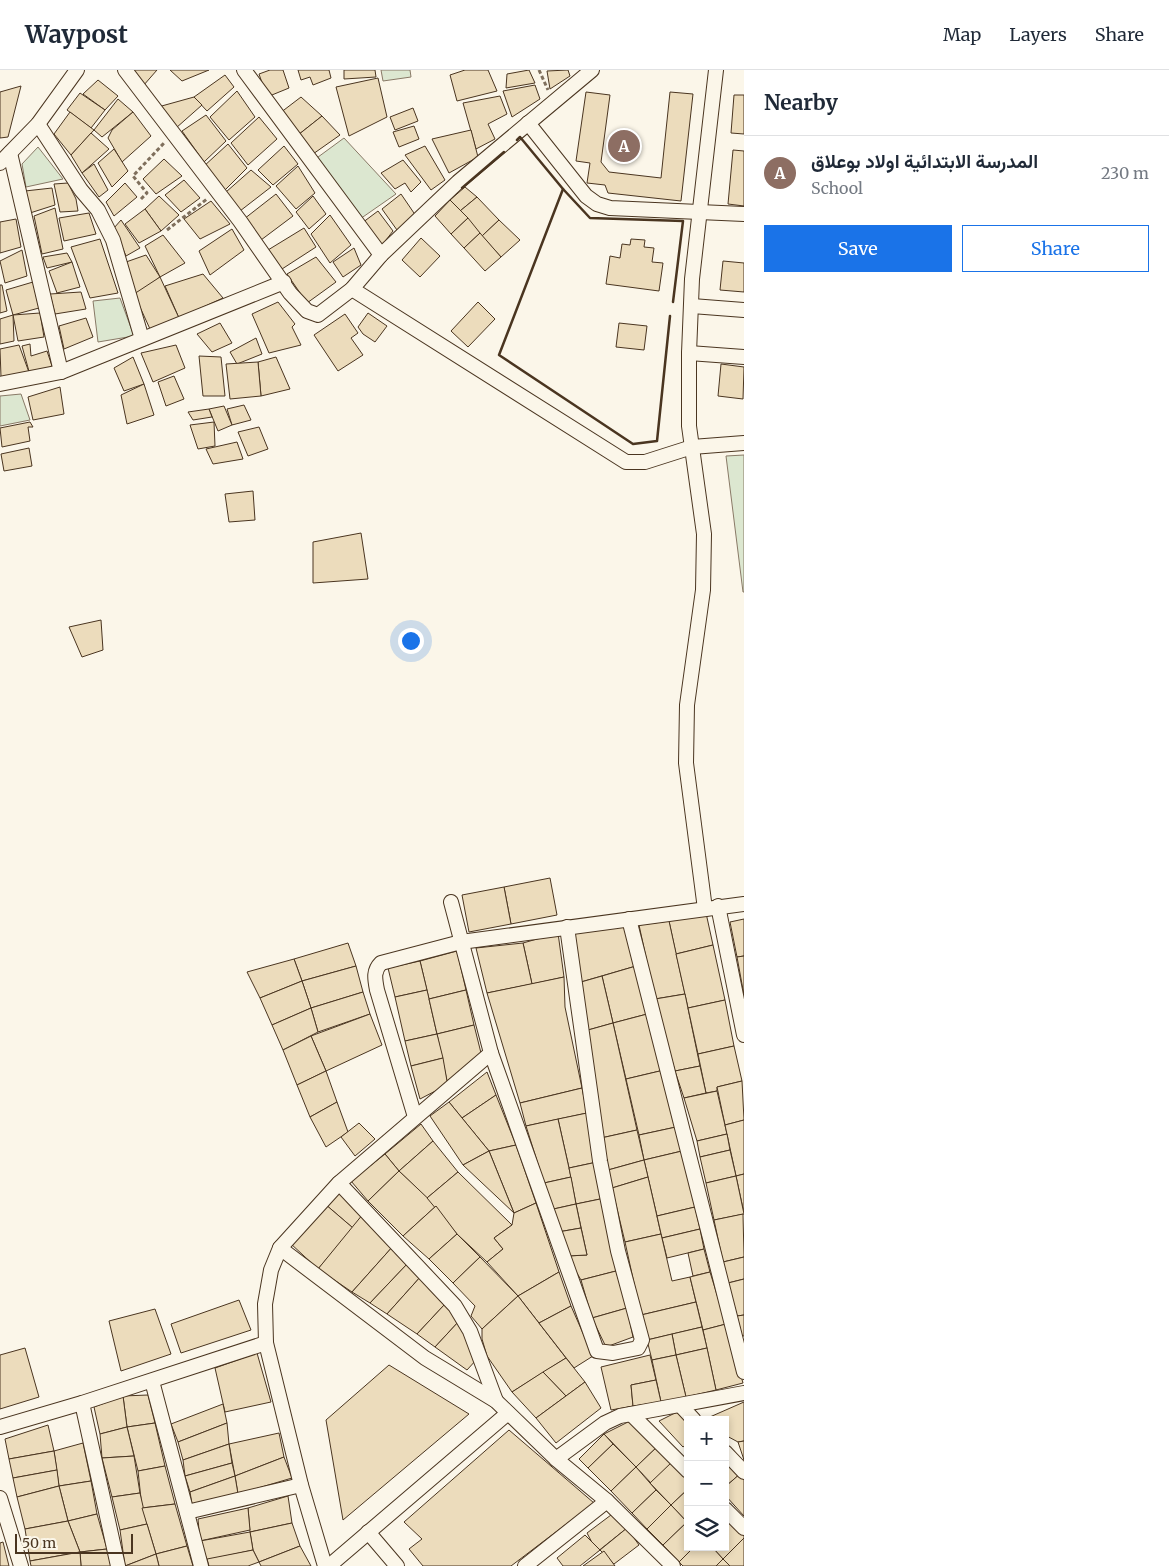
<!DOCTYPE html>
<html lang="en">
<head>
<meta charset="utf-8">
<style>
	body { margin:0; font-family:Merriweather,Vazirmatn,serif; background:#f2f2f3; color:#1f2937 }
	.controls { position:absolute; right:15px; bottom:15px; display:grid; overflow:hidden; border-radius:0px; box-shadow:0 2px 8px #0003 }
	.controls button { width:45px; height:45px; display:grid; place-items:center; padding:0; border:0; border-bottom:1px solid #e0e1e3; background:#fff; color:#1f2937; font:25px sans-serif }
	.scale { position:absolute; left:15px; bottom:12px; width:118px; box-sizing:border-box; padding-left:5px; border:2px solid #4a3520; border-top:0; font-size:14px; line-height:18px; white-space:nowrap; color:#4a3520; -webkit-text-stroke:4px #fbf6e9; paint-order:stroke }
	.you { position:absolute; left:410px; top:570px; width:18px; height:18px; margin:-12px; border:4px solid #fff; border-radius:50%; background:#1a73e8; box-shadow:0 0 0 8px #1a73e833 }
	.badge { display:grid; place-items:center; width:32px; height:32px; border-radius:50%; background:#1a73e8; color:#fff; font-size:16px; font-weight:700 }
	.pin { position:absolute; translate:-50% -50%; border:2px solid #fff; box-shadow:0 1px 5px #0006 }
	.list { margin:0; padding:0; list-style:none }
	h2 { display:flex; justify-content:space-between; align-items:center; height:65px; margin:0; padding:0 20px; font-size:21px }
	h2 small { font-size:16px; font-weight:400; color:#747a83 }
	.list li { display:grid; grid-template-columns:32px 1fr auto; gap:15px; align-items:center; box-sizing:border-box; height:75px; padding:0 20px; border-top:1px solid #e0e1e3 }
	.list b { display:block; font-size:19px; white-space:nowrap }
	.list p { margin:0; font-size:16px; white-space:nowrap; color:#747a83 }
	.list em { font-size:16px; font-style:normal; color:#747a83 }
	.actions { display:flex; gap:10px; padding:15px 20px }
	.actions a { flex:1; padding:11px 0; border:1px solid #1a73e8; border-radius:0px; text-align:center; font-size:18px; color:#1a73e8 }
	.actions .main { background:#1a73e8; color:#fff }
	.icon { flex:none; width:28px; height:28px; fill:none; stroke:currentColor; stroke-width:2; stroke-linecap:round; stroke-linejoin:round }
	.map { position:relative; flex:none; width:744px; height:1496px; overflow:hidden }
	header { display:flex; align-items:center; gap:30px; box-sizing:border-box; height:70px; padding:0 25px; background:#fff; border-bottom:1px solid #e0e1e3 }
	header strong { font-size:24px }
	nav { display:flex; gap:28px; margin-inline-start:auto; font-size:18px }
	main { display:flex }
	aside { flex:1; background:#fff }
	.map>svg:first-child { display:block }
	.green { fill:#dce7d0; stroke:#887966 }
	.building { fill:#ecdcbc; stroke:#4a3520 }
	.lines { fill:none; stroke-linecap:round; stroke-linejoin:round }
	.minor-casing { stroke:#4a3520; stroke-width:16 }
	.path { stroke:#7f6f5c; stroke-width:3; stroke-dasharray:4 2.5; stroke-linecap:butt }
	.minor { stroke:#fbf6e9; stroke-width:14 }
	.wall { stroke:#4a3520; stroke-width:2.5 }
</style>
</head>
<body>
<header>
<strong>Waypost</strong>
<nav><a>Map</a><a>Layers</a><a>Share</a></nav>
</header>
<main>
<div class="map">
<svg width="744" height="1496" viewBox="0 0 744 1496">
	<rect width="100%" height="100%" fill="#fbf6e9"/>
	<g class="green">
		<polygon points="381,0 410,0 411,7 383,11"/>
		<polygon points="344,68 396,124 360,149 314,90"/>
		<polygon points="38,77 63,109 26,117 22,94"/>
		<polygon points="120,228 134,266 98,272 93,231"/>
		<polygon points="21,324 30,350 0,356 0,326"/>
		<polygon points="744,385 744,522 743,522 726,386"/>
	</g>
	<g class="building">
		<polygon points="131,0 157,0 143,16"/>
		<polygon points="170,0 209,0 182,11"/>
		<polygon points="270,0 283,0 289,18 267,27 259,4"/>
		<polygon points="298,0 329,0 331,8 313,15 310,7 301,10"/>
		<polygon points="344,0 375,0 376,7 344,9"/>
		<polygon points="465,0 488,0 497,21 457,31 450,5"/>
		<polygon points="529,0 535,13 506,18 507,4"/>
		<polygon points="568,0 570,6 550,19 547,1"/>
		<polygon points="225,5 234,17 207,41 194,27"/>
		<polygon points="378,8 387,47 349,66 336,17"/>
		<polygon points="98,10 118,26 105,40 83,24"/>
		<polygon points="535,15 540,29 512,47 503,21"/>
		<polygon points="21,16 8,67 0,68 0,22"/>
		<polygon points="237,21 255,47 229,70 210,47"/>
		<polygon points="586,22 610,25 601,92 609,102 661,108 670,22 693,24 681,131 608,123 605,115 587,113 590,93 576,91"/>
		<polygon points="80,23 105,40 91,58 67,40"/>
		<polygon points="734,25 744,25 744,64 731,63"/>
		<polygon points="500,26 507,44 488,54 495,69 476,79 463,33"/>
		<polygon points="194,27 202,35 176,58 158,37"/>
		<polygon points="301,27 322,46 298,65 280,43"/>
		<polygon points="118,29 133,42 102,67 94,60"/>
		<polygon points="413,38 418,51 395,60 390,47"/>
		<polygon points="70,42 94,60 71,85 54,64"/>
		<polygon points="133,42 151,66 122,92 108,68 112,60"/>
		<polygon points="206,45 226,71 204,92 182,61"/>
		<polygon points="322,46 340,65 313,84 298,65"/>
		<polygon points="259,47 277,69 248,95 231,73"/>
		<polygon points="414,56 419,69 399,77 393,62"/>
		<polygon points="471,60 478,87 449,103 432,69"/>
		<polygon points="91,63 109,79 82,103 71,85"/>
		<polygon points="228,74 247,98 224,121 203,97"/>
		<polygon points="284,76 298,94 273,115 258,100"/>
		<polygon points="425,76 445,110 431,120 405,85"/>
		<polygon points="114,79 128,101 112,117 98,93"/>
		<polygon points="733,80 744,81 744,136 728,134"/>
		<polygon points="164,89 182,106 156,124 143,109"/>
		<polygon points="403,90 421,112 411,122 405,113 395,119 381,103"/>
		<polygon points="94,94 108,120 99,127 82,103"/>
		<polygon points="298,96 315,123 296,139 276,116"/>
		<polygon points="251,100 271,117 240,141 226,122"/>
		<polygon points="184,110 200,128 181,142 165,125"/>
		<polygon points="68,113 76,129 78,141 60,142 54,114"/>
		<polygon points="125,113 137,127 114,146 106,132"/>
		<polygon points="465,117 477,127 460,141 450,130"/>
		<polygon points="52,118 55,135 30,143 25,121"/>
		<polygon points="276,124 293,146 261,170 244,149"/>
		<polygon points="401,124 416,146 397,160 382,139"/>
		<polygon points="159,126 179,145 161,161 145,139"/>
		<polygon points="313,126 326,144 309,159 296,142"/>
		<polygon points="477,127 499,150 482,166 460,141"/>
		<polygon points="450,130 468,148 451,164 435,146"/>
		<polygon points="211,131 230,154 200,169 184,149"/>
		<polygon points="55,138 63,179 42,184 34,146"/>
		<polygon points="145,139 161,161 139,173 125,154"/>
		<polygon points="378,141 393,161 379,179 362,153"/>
		<polygon points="89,143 96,164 64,171 59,148"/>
		<polygon points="330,145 351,175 330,193 311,164"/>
		<polygon points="468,148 480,163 464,178 451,164"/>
		<polygon points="16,149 21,177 0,183 0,152"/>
		<polygon points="121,150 140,178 126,186 114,158"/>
		<polygon points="499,150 520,170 501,187 482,166"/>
		<polygon points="304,158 316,177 282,199 268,180"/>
		<polygon points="232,159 244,180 210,205 199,181"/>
		<polygon points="480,163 501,187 485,201 464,178"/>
		<polygon points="163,165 185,193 160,207 145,176"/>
		<polygon points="421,168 440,186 420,207 402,190"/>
		<polygon points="100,169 118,223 90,228 71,177"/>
		<polygon points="631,169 645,170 644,177 654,178 652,192 663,193 659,221 606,214 610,186 620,188 622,174 630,175"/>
		<polygon points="354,178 361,195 343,207 333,192"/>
		<polygon points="22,180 27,206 5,213 0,191"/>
		<polygon points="67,183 72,192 47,198 43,187"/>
		<polygon points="146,185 160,207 135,227 126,192"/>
		<polygon points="316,187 336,212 307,233 287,204"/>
		<polygon points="723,191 744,193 744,222 720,220"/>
		<polygon points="72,192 80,217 57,223 49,201"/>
		<polygon points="203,204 223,228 179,248 165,216"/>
		<polygon points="160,207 179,248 150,259 134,224"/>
		<polygon points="33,212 39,238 13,245 6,220"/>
		<polygon points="0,215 2,215 7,241 0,243"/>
		<polygon points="81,222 86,239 55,244 50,224"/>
		<polygon points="278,232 295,254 292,257 301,275 269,283 252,244"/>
		<polygon points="478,232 495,249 468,277 451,261"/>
		<polygon points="40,243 44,267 18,271 13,245"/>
		<polygon points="368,243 387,256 375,272 363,264 358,257"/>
		<polygon points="345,244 358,263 351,268 363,285 338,301 314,265"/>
		<polygon points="13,245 14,271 0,274 0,249"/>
		<polygon points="86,248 93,267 64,279 59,256"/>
		<polygon points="220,253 232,273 212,282 197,264"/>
		<polygon points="619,253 647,256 644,280 616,277"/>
		<polygon points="256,268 262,284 237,294 230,282"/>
		<polygon points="30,274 31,286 47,281 53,299 30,305 22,276"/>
		<polygon points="19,275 30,305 1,307 0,279"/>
		<polygon points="176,275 185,298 153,312 141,283"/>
		<polygon points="199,286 221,287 225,326 203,326"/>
		<polygon points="133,287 144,314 124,321 114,298"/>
		<polygon points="276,287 290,319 261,326 258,292"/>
		<polygon points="258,292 261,326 230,329 226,294"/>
		<polygon points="721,294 744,297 743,329 718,326"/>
		<polygon points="174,306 184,329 166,336 158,312"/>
		<polygon points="144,314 154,345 127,354 121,325"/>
		<polygon points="60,317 64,344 33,350 28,327"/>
		<polygon points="244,335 251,350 232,355 227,339"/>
		<polygon points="224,336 232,355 218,361 209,339"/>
		<polygon points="209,339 212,347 193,350 188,342"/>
		<polygon points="30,352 33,357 28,357 30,371 2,377 0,358"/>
		<polygon points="214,352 215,376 198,379 190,355"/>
		<polygon points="259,357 268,379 248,386 238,362"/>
		<polygon points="237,372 243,389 213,394 206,379"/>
		<polygon points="29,378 32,396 4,401 1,384"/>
		<polygon points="253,421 255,450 229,452 225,424"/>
		<polygon points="361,463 368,509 313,513 313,472"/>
		<polygon points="101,550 103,580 82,587 69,557"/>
		<polygon points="550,808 557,845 511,854 504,817"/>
		<polygon points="504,817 511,854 469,862 462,825"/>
		<polygon points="706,843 713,875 676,884 669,851"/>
		<polygon points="744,849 744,886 737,887 730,852"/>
		<polygon points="669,851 685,924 655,929 639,855"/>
		<polygon points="627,855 636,896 581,912 572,859"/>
		<polygon points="558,863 564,907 532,914 523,873"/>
		<polygon points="348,873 356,896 302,911 294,889"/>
		<polygon points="523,873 532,914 487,923 476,878"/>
		<polygon points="713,875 725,930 688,938 676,884"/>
		<polygon points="457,881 466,920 429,929 420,891"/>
		<polygon points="744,886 744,925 737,887"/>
		<polygon points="294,889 302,911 260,928 247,902"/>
		<polygon points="420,891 427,920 395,927 388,898"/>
		<polygon points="356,896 363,922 311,938 302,911"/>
		<polygon points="636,896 651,943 613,953 602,906"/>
		<polygon points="602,906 613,953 588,960 581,912"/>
		<polygon points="564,907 565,937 582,1018 520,1033 487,923"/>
		<polygon points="302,911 311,938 272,955 260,928"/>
		<polygon points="427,920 437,964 405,971 395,927"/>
		<polygon points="466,920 474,955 437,964 429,929"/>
		<polygon points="363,922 370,944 318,962 311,938"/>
		<polygon points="685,924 700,996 675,1001 655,929"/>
		<polygon points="725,930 734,976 698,984 688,938"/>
		<polygon points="311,938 318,962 283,980 272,955"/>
		<polygon points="651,943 664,1000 626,1009 613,953"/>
		<polygon points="370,944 382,975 326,1001 311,966"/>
		<polygon points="613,953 637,1060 601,1068 588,960"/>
		<polygon points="474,955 482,987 447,1011 437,964"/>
		<polygon points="437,964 443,988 411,996 405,971"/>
		<polygon points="311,966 326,1001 297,1015 283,980"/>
		<polygon points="734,976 742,1011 717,1017 717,1021 706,1023 698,984"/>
		<polygon points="443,988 447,1011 443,1017 420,1029 411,996"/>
		<polygon points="700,996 706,1023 684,1028 675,1001"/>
		<polygon points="664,1000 676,1057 639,1065 626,1009"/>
		<polygon points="326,1001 337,1032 310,1047 297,1015"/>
		<polygon points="487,1002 496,1025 462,1048 449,1032"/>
		<polygon points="742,1011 744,1050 725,1055 717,1017"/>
		<polygon points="582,1018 587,1043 526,1056 520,1033"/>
		<polygon points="717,1021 727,1064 697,1071 684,1028"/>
		<polygon points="496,1025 516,1075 489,1081 462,1048"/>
		<polygon points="337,1032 348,1062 326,1077 310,1047"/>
		<polygon points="449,1032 489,1081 463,1095 430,1046"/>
		<polygon points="587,1043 597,1092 569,1098 558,1049"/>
		<polygon points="558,1049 571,1107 544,1113 526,1056"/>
		<polygon points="744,1050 744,1104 736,1106 725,1055"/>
		<polygon points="359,1053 375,1069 355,1086 341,1067"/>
		<polygon points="421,1054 433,1071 399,1101 385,1084"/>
		<polygon points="676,1057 682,1081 644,1090 639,1065"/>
		<polygon points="637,1060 644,1090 608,1100 601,1068"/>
		<polygon points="727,1064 730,1080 700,1087 697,1071"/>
		<polygon points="433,1071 458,1102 427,1128 399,1101"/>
		<polygon points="516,1075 536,1133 514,1143 489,1081"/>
		<polygon points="730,1080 736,1106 706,1113 700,1087"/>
		<polygon points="489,1081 514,1143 463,1095"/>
		<polygon points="682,1081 695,1137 657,1146 644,1090"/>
		<polygon points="385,1084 399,1101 368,1131 351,1111"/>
		<polygon points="644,1090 648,1107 612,1118 608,1100"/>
		<polygon points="597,1092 605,1128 576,1134 569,1098"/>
		<polygon points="399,1101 436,1136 403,1166 368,1131"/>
		<polygon points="458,1102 512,1155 494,1168 503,1179 487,1192 457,1164 427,1128"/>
		<polygon points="744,1104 744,1143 736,1106"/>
		<polygon points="736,1106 744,1144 714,1150 706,1113"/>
		<polygon points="571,1107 576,1134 549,1140 544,1113"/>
		<polygon points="648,1107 661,1164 625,1172 612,1118"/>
		<polygon points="340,1120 363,1144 353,1158 325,1134"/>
		<polygon points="605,1128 616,1201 581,1210 567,1186 587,1185 576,1134"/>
		<polygon points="536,1133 559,1202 518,1226 487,1192 503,1179 494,1168 512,1155 514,1143"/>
		<polygon points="325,1134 353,1158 318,1199 290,1173"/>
		<polygon points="576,1134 581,1158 558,1162 549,1140"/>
		<polygon points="436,1136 457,1164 429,1189 403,1166"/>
		<polygon points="695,1137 700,1159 662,1168 657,1146"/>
		<polygon points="363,1144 394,1175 352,1222 318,1199"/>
		<polygon points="743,1144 744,1187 723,1192 714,1150"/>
		<polygon points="581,1158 587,1185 567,1186 558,1162"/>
		<polygon points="700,1159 704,1179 667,1188 662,1168"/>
		<polygon points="457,1164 480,1187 453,1213 429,1189"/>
		<polygon points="661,1164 672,1211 690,1207 696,1232 641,1245 625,1172"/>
		<polygon points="394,1175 409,1192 370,1233 352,1222"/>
		<polygon points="704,1179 710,1202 693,1206 688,1183"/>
		<polygon points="480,1187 518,1226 482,1259 471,1246 475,1236 453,1213"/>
		<polygon points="744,1187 744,1209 728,1213 723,1192"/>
		<polygon points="409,1192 422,1205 387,1244 370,1233"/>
		<polygon points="616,1201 627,1238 592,1248 581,1210"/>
		<polygon points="559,1202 571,1236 539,1253 518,1226"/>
		<polygon points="710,1202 726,1254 703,1260 690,1207"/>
		<polygon points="422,1205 445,1234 417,1264 387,1244"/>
		<polygon points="744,1209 744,1245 737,1246 728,1213"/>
		<polygon points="518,1226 566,1288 512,1322 487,1286 482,1269 482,1259"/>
		<polygon points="239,1230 251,1260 181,1283 171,1254"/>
		<polygon points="696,1232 702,1257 647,1270 641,1245"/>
		<polygon points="445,1234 460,1250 435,1277 417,1264"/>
		<polygon points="571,1236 593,1286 574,1298 539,1253"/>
		<polygon points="627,1238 633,1267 606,1277 592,1248"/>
		<polygon points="155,1239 171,1284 121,1301 109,1251"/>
		<polygon points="744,1245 744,1266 742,1266 737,1246"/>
		<polygon points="460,1250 477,1289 467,1300 435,1277"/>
		<polygon points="726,1254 743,1313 716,1320 703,1260"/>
		<polygon points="702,1257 707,1278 676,1285 672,1264"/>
		<polygon points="672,1264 676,1285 652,1290 647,1270"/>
		<polygon points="25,1278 39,1327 0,1339 0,1285"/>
		<polygon points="707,1278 716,1320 686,1327 676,1285"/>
		<polygon points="257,1283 271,1332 225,1342 215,1298"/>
		<polygon points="650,1285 656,1310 631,1315 633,1336 611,1340 601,1297"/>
		<polygon points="676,1285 686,1327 661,1332 652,1290"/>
		<polygon points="566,1288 585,1312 566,1326 543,1302"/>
		<polygon points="389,1295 469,1344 343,1450 326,1350"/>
		<polygon points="543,1302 566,1326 536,1348 512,1322"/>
		<polygon points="656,1310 661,1332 633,1336 631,1315"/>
		<polygon points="585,1312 601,1338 556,1373 536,1348"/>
		<polygon points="148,1325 155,1353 127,1357 123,1326"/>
		<polygon points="123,1326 127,1357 100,1364 94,1337"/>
		<polygon points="744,1332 744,1371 738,1372 725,1365 725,1350 703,1350"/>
		<polygon points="223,1334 227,1353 178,1372 171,1354"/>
		<polygon points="677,1342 688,1352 688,1373 683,1377 659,1351"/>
		<polygon points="630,1351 658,1376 636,1397 604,1364"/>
		<polygon points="155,1353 165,1396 138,1401 127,1357"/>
		<polygon points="227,1353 229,1374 183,1390 178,1372"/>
		<polygon points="48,1355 54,1381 9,1389 5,1369"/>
		<polygon points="127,1357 134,1386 102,1388 100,1364"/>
		<polygon points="509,1360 594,1433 511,1496 423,1496 409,1479 422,1469 404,1452"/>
		<polygon points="279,1363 284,1387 235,1406 229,1374"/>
		<polygon points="604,1364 613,1374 588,1398 579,1389"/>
		<polygon points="744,1371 744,1390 738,1372"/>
		<polygon points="83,1373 91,1411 59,1416 54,1381"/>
		<polygon points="229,1374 232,1393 185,1406 183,1390"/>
		<polygon points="613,1374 636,1397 611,1421 588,1398"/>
		<polygon points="658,1376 673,1391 651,1413 636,1397"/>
		<polygon points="54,1381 57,1400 13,1408 9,1389"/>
		<polygon points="134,1386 140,1423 112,1427 102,1388"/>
		<polygon points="725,1386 741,1403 725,1417"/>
		<polygon points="284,1387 292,1408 238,1424 235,1406"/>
		<polygon points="673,1391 688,1406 688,1419 671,1435 650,1413"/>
		<polygon points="232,1393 235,1406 190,1422 185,1406"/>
		<polygon points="165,1396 175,1434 142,1438 138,1401"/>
		<polygon points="636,1397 656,1420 632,1443 611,1421"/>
		<polygon points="57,1400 59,1416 17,1427 13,1408"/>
		<polygon points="741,1403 744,1407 744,1446 725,1425 725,1417"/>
		<polygon points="235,1406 238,1424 192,1434 190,1422"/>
		<polygon points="91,1411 97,1444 68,1451 59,1416"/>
		<polygon points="59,1416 68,1451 25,1459 17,1427"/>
		<polygon points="688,1419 688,1451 687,1452 671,1435"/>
		<polygon points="656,1420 671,1435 647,1459 632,1443"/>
		<polygon points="140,1423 147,1454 120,1460 112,1427"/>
		<polygon points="288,1426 292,1453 250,1462 248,1438"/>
		<polygon points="175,1434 187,1476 156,1484 142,1438"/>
		<polygon points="671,1435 687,1452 663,1475 647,1459"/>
		<polygon points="248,1438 250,1460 200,1471 198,1449"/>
		<polygon points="615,1442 627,1458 597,1482 587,1463"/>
		<polygon points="97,1444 107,1479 80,1482 68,1451"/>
		<polygon points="725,1447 744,1464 744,1468 723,1489 712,1477 725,1477"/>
		<polygon points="68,1451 80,1482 30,1491 25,1459"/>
		<polygon points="687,1452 688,1477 694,1477 679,1492 663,1475"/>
		<polygon points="292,1453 300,1476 259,1492 253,1480 250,1462"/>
		<polygon points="147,1454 156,1484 125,1496 120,1460"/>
		<polygon points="627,1458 639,1475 614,1494 600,1480"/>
		<polygon points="250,1462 253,1480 207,1490 200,1471"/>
		<polygon points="585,1465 600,1480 580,1496 563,1496 557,1488"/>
		<polygon points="744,1468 744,1496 730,1496 723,1489"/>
		<polygon points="3,1472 9,1496 0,1496 0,1473"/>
		<polygon points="187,1476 193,1496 159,1496 156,1484"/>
		<polygon points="300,1476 311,1496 261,1496 259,1492"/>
		<polygon points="694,1477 712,1477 723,1489 716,1496 683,1496 679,1492"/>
		<polygon points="107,1479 111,1496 81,1496 80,1482"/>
		<polygon points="253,1480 259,1492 248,1496 209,1496 207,1489"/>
		<polygon points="604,1481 615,1496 583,1496"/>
		<polygon points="80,1482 81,1496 31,1496 30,1491"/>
		<polygon points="156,1484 159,1496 125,1496"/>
		<polygon points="723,1489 730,1496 716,1496"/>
	</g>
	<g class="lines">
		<defs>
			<g id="minor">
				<polyline points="125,0 240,151 290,223 307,241 318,245 352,219 381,185 458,112 592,0"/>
				<polyline points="244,0 381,185"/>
				<polyline points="528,53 586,126 597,134 610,138 744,144"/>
				<polyline points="38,54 81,120 98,140 113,170 142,269"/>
				<polyline points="10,83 61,302"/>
				<polyline points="0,93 38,54 77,0"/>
				<polyline points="352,219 626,392 645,392 692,377 744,373"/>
				<polyline points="692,236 744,240"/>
				<polyline points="689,283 744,287"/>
				<polyline points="0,314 61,302 284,212"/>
				<polyline points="451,832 491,983 597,1281 613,1283 638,1278 642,1270 618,1181 600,1091 567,857"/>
				<polyline points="718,836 744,965"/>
				<polyline points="705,839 686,693 687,635 703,520 704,464 689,356 689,283 692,209 716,0"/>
				<polyline points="629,849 744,1302"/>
				<path d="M415 1047 377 920C375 909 373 901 381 893L461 872 744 834"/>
				<polyline points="339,1113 455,1236 470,1261 496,1331"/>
				<polyline points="280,1178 425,1288 496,1331 556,1389 607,1431 673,1496"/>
				<polyline points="152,1311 201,1496"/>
				<polyline points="82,1333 118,1496"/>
				<polyline points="681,1336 694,1350"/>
				<polyline points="631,1344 688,1401"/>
				<polyline points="0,1357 82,1333 266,1273"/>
				<polyline points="725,1382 744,1402"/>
				<polyline points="556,1389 605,1353 620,1346 744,1323"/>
				<polyline points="0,1428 21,1496"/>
				<polyline points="725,1439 744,1458"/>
				<polyline points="187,1442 301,1415"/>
				<polyline points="368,1462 397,1496"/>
				<polyline points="325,1496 301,1415 266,1273 265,1234 271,1200 280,1178 339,1113 491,983"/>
				<polyline points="329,1496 508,1343"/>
				<polyline points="525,1496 607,1431"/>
			</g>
		</defs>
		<use href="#minor" class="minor-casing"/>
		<g class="path">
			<polyline points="539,0 548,20"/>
			<polyline points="141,129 147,123 133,106 164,73"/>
			<polyline points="167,160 207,129"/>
		</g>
		<use href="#minor" class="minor"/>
		<g class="wall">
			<polyline points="517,70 520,67 563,119 499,285 633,374 657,371 670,246"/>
			<polyline points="462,118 504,82"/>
			<polyline points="563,119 590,148 683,151 673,232"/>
		</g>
	</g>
</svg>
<div class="controls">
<button>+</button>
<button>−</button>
<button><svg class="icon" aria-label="layers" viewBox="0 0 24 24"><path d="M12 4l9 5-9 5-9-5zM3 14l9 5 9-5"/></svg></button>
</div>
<div class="scale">50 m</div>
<div class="you"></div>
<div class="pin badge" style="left:624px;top:76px;background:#8d6e63">A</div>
</div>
<aside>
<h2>Nearby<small></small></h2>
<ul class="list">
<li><span class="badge" style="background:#8d6e63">A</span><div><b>المدرسة الابتدائية اولاد بوعلاق</b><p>School</p></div><em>230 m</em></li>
</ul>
<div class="actions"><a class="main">Save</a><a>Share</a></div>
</aside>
</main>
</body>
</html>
